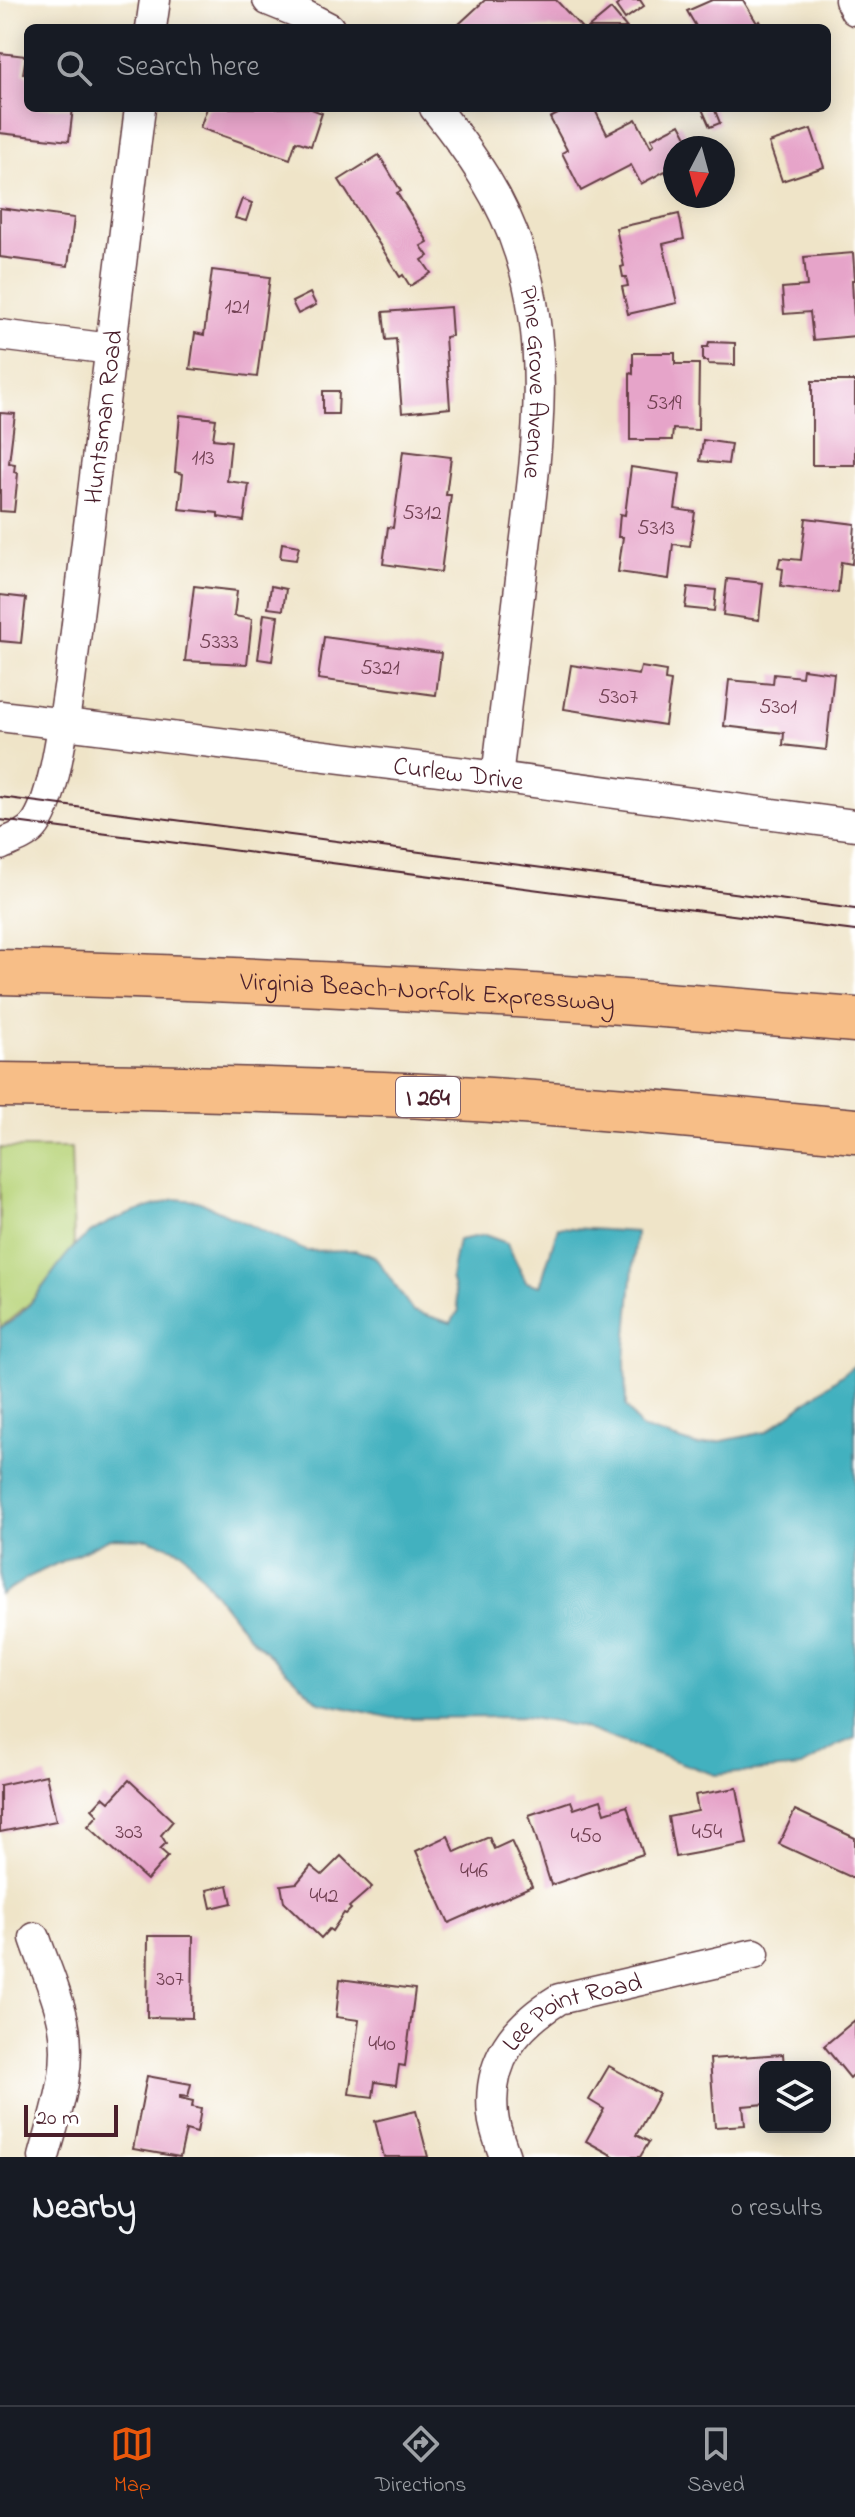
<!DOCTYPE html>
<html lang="en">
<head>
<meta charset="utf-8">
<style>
	body { margin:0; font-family:"Indie Flower",sans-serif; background:#20242c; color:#f1f3f6 }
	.controls { position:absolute; right:24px; bottom:24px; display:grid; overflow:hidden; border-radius:12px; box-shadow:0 4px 20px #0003 }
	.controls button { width:72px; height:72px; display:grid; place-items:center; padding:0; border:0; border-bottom:2px solid #363941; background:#171b24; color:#f1f3f6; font:40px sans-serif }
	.compass { position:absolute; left:663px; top:136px; width:72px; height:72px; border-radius:50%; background:#171b24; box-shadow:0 4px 20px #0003; rotate:186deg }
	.scale { position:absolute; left:24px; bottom:20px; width:94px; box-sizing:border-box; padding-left:8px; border:4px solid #4a1f2b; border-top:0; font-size:22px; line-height:28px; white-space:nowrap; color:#4a1f2b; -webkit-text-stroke:6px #fff; paint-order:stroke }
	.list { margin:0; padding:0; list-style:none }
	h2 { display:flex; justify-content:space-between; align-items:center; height:104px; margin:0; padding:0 32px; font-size:34px }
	h2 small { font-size:26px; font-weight:400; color:#9ea1a6 }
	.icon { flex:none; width:44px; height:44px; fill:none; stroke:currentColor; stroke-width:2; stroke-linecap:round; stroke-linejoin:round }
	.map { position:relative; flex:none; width:855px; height:2157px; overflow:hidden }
	.search { position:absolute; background:#171b24; box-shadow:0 4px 20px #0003; left:24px; right:24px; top:24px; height:88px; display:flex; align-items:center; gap:20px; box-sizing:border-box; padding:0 28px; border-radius:12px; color:#9ea1a6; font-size:30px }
	.sheet { height:248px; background:#171b24 }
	nav { display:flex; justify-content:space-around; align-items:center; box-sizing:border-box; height:112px; border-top:2px solid #363941; background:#171b24; font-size:22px; color:#9ea1a6 }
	nav a { display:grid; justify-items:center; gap:4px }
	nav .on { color:#ea580c }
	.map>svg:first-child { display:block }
	.green { fill:#b8d479; stroke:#817a52; stroke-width:2 }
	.water { fill:#43b1bf; stroke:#466875; stroke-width:2 }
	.building { fill:#e6a4c9 }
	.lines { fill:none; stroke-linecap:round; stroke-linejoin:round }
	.minor-casing { stroke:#633d43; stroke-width:33 }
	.highway-casing { stroke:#633d43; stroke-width:47 }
	.minor { stroke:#fff; stroke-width:30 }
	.highway { stroke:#f7be87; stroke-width:44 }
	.tram { stroke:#4a1f2b; stroke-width:2 }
	.labels { text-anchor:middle; stroke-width:6; stroke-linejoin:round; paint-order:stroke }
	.number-label { font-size:22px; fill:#714052 }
	.shield { fill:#fff; stroke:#80626b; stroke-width:2 }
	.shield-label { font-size:24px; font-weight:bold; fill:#4a1f2b }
	.street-label { font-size:26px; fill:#4a1f2b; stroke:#fff }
</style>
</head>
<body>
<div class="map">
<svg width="855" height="2157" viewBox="0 0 855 2157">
	<rect width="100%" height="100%" fill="#fff"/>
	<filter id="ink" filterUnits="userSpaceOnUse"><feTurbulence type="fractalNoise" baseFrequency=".0125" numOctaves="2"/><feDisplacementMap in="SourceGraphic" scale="16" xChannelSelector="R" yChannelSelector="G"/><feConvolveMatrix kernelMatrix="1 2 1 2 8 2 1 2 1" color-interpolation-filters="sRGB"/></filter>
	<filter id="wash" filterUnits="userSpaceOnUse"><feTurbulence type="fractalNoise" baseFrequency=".006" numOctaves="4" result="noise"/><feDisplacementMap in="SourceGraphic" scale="32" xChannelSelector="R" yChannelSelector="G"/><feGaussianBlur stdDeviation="1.8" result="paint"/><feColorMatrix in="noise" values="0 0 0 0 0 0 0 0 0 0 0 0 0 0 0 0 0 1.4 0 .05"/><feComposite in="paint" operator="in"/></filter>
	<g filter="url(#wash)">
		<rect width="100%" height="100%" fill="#efe4c8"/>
		<polygon class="green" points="0,1148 71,1148 74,1246 30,1303 0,1328"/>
		<path class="water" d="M175 1199 198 1201 306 1251 355 1250 375 1257 413 1311 451 1323 459 1310 451 1277 458 1240 485 1235 507 1243 526 1282 540 1286 558 1227 636 1232 625 1359 626 1406 641 1428 698 1446 766 1432 855 1365V1738L838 1745 801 1767 715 1775 578 1726 524 1717 393 1718 319 1702 246 1633 182 1551 148 1539 110 1538 31 1576 0 1595V1328C34 1312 49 1271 75 1246 101 1219 140 1211 175 1199Z"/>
		<g id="blocks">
			<g class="building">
				<polygon points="485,0 556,0 582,28 460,28 458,25"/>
				<polygon points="624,0 640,0 644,6 625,19 616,6"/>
				<polygon points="712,0 743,0 757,23 760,21 764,28 697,28 687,11"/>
				<polygon points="611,9 627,28 588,28"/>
				<polygon points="0,53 26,56 23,74 28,75 28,108 73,108 69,141 0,133"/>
				<polygon points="207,108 309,108 322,113 311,146 296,141 290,159 200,128"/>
				<polygon points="569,108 594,108 607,134 636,119 651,147 654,144 651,139 680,124 693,148 675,148 675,170 667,174 665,171 641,184 631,165 581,191 562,153 567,150 550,118"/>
				<polygon points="714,108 720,123 710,127 702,109"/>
				<polygon points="811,129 824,167 782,181 769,143"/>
				<polygon points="379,155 401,191 397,193 428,242 421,246 428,256 422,260 431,273 410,286 403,275 400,277 339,180"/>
				<polygon points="242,199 252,203 246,221 235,218"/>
				<polygon points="0,208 74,218 68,266 0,257"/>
				<polygon points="679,214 684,239 663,244 677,303 628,314 622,287 628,286 626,277 623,277 621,267 624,266 616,228"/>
				<polygon points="853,253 855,280 852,280 855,336 813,340 810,312 784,314 782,288 807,286 804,257"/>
				<polygon points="212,270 270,277 257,377 190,369 195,333 204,335"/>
				<polygon points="310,293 316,305 298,314 292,302"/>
				<polygon points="450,307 452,336 445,337 450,408 402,413 396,339 386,340 383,312"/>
				<polygon points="709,342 735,343 735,365 708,364 708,361 703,361 703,347 708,347"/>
				<polygon points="633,353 675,353 675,364 699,364 698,430 673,429 672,440 630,440 630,373 633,374"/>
				<rect x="812" y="381" width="43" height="84"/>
				<polygon points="323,391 339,391 338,414 323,414"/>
				<polygon points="0,413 15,414 9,463 15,464 14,472 18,473 14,512 0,511"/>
				<polygon points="180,415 216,419 213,439 231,441 227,481 249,484 244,521 218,517 218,513 179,509 183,474 175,472"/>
				<polygon points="703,440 731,444 728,464 700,461"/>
				<polygon points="403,451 451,457 446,495 451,495 441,572 383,564 388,527 393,528"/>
				<polygon points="631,467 680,474 675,509 695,512 690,546 673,544 669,579 618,572 623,537 618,537 620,514 625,515"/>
				<polygon points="806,518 855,524 852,564 841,562 838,593 781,586 783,569 778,568 780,558 801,560"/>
				<polygon points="282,543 299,546 296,560 280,558"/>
				<polygon points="727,579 763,583 759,620 723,615"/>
				<polygon points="194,586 237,591 234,616 252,619 247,664 185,661"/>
				<polygon points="271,586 286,589 283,610 268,608"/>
				<polygon points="688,587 716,590 714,611 685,608"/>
				<polygon points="0,595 26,598 21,643 0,641"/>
				<polygon points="264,614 278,616 272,661 258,659"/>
				<polygon points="324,637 441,653 436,695 318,679"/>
				<polygon points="571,665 639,675 641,667 666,671 665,680 671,681 665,725 564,709"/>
				<polygon points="803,669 834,673 826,750 783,745 784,733 724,726 729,680 773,684 774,674 802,677"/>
				<polygon points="46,1775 56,1821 0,1832 0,1785"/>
				<polygon points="129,1780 173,1821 161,1835 166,1843 160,1849 168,1856 147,1880 88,1826 98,1815 92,1809 103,1797 109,1802"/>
				<polygon points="737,1788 747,1844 675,1857 668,1817 698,1811 695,1795"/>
				<polygon points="601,1800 605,1813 627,1806 643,1854 551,1885 529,1815 571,1801 574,1809"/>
				<polygon points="795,1810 855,1838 855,1879 779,1844"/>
				<polygon points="448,1836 455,1852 489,1837 494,1849 511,1841 532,1886 449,1923 416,1851"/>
				<polygon points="341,1856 372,1887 349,1907 351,1909 346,1914 344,1913 332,1931 329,1929 321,1938 284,1902 281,1885 297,1883 311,1866 322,1875"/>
				<polygon points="228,1885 232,1903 211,1908 207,1890"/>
				<polygon points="148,1936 193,1936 192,2018 147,2017"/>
				<polygon points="340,1979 415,1989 405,2066 399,2065 396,2085 375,2082 373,2097 349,2094 359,2020 336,2017"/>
				<polygon points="855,2020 855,2073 850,2078 824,2046"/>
				<polygon points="783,2054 784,2067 765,2067 765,2104 743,2106 745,2125 715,2127 710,2059"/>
				<polygon points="609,2066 659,2094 636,2135 649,2142 640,2157 615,2157 586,2141 604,2109 589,2100"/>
				<polygon points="147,2076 191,2084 188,2097 180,2096 180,2098 193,2101 192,2107 201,2109 197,2133 186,2130 180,2157 133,2149"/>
				<polygon points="416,2111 428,2157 384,2157 375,2121"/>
			</g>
		</g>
	</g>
	<g filter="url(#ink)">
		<use href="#blocks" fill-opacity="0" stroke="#633d43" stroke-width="2"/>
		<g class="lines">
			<defs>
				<g id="minor">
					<polyline points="268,0 300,13 329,28"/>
					<polyline points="850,0 855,10"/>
					<polyline points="151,28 155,0"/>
					<path id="s1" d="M435 108C470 152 503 199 520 254 552 352 536 455 524 554 515 628 506 702 497 777"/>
					<polyline points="0,335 111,349"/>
					<path id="s2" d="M0 716 497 777 855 825"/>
					<path id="s3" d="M0 845C11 840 25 836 33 827 55 802 64 716 70 681L140 108"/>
					<path d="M35 1938C44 1965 57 1993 63 2021 73 2068 56 2113 44 2157"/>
					<path id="s4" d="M505 2157C501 2144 494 2129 493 2115 487 2061 515 2026 559 1999L754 1954"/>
				</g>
				<g id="highway">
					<path id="s5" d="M0 972C286 979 570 996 855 1020"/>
					<path d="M0 1085C128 1086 255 1089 383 1094 540 1101 698 1116 855 1131"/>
				</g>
			</defs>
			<use href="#minor" class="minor-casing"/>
			<use href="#highway" class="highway-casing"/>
			<use href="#minor" class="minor"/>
			<use href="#highway" class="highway"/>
			<g class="tram">
				<polyline points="0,797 855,909"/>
				<polyline points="0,820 855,931"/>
			</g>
		</g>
	</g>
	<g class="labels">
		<g class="number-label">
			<text x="237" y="313">121</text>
			<text x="664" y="409">5319</text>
			<text x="203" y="464">113</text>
			<text x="422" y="519">5312</text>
			<text x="656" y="534">5313</text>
			<text x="219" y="648">5333</text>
			<text x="380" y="674">5321</text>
			<text x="618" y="703">5307</text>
			<text x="778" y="713">5301</text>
			<text x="129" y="1838">303</text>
			<text x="707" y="1838">454</text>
			<text x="586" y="1842">450</text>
			<text x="474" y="1877">446</text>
			<text x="324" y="1902">442</text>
			<text x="170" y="1985">307</text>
			<text x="382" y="2050">440</text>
		</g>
		<rect class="shield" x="396" y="1077" width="64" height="40" rx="6"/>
		<g class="shield-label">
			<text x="428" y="1105">I 264</text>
		</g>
		<g class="street-label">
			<text dy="9" stroke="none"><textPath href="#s1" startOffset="300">Pine Grove Avenue</textPath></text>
			<text dy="9" stroke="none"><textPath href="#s3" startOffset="456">Huntsman Road</textPath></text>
			<text dy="9" stroke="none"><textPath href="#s2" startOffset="462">Curlew Drive</textPath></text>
			<text dy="9" stroke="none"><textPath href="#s5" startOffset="428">Virginia Beach-Norfolk Expressway</textPath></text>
			<text dy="9" stroke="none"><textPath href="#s4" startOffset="192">Lee Point Road</textPath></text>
		</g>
	</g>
</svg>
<div class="controls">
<button><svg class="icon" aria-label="layers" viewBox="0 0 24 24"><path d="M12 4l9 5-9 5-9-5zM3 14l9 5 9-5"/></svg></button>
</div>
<svg class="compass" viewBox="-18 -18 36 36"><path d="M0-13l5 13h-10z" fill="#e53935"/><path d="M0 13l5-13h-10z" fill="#9ea1a6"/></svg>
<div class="scale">20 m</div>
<div class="search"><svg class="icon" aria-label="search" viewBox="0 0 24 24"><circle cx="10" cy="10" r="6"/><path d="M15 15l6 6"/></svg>Search here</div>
</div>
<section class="sheet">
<h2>Nearby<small>0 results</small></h2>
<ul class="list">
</ul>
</section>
<nav>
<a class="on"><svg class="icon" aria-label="map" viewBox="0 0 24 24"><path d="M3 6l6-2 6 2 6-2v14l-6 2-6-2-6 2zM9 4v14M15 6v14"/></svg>Map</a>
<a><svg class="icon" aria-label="directions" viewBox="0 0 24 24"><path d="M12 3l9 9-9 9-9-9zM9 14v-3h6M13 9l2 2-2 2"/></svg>Directions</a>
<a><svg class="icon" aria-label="saved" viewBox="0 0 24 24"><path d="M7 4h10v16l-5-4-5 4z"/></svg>Saved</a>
</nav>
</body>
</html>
